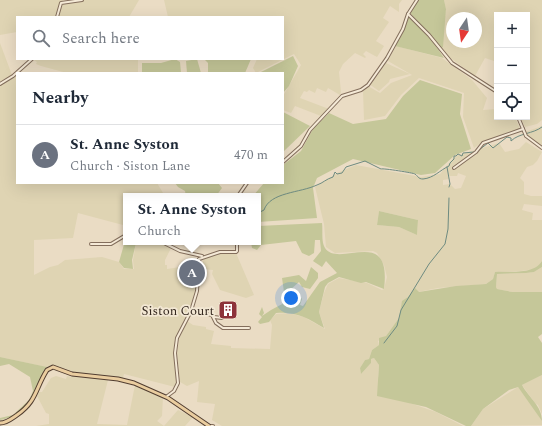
<!DOCTYPE html>
<html lang="en">
<head>
<meta charset="utf-8">
<style>
	body { margin:0; font-family:Spectral,serif; background:#f6f6f7; color:#1f2937 }
	.controls { position:absolute; right:12px; top:12px; display:grid; overflow:hidden; border-radius:0px; box-shadow:0 4px 16px #0002 }
	.controls button { width:36px; height:36px; display:grid; place-items:center; padding:0; border:0; border-bottom:1px solid #e0e1e3; background:#fff; color:#1f2937; font:20px sans-serif }
	.compass { position:absolute; left:446px; top:12px; width:36px; height:36px; border-radius:50%; background:#fff; box-shadow:0 4px 16px #0002; rotate:193deg }
	.you { position:absolute; left:291px; top:298px; width:14px; height:14px; margin:-10px; border:3px solid #fff; border-radius:50%; background:#1a73e8; box-shadow:0 0 0 6px #1a73e833 }
	.badge { display:grid; place-items:center; width:26px; height:26px; border-radius:50%; background:#8d323a; color:#fff; font-size:13px; font-weight:700 }
	.pin { position:absolute; translate:-50% -50%; border:2px solid #fff; box-shadow:0 1px 4px #0006 }
	.popup { position:absolute; left:123px; top:193px; width:138px; height:52px; box-sizing:border-box; display:grid; place-content:center; border-radius:0px; background:#fff; filter:drop-shadow(0 1px 3px #0005); font-size:13px; white-space:nowrap; color:#747a83 }
	.popup b { font-size:15px; color:#1f2937 }
	.popup::after { content:''; position:absolute; left:50%; top:100%; margin-left:-8px; border:8px solid transparent; border-top-color:#fff }
	.list { margin:0; padding:0; list-style:none }
	h2 { display:flex; justify-content:space-between; align-items:center; height:52px; margin:0; padding:0 16px; font-size:17px }
	h2 small { font-size:13px; font-weight:400; color:#747a83 }
	.list li { display:grid; grid-template-columns:26px 1fr auto; gap:12px; align-items:center; box-sizing:border-box; height:60px; padding:0 16px; border-top:1px solid #e0e1e3 }
	.list b { display:block; font-size:15px; white-space:nowrap }
	.list p { margin:0; font-size:13px; white-space:nowrap; color:#747a83 }
	.list em { font-size:13px; font-style:normal; color:#747a83 }
	.icon { flex:none; width:22px; height:22px; fill:none; stroke:currentColor; stroke-width:2; stroke-linecap:round; stroke-linejoin:round }
	.map { position:relative; flex:none; width:542px; height:426px; overflow:hidden }
	.search { position:absolute; background:#fff; box-shadow:0 4px 16px #0002; left:16px; top:16px; width:268px; height:44px; display:flex; align-items:center; gap:10px; box-sizing:border-box; padding:0 14px; border-radius:0px; color:#747a83; font-size:15px }
	.panel { position:absolute; background:#fff; box-shadow:0 4px 16px #0002; left:16px; top:72px; width:268px; height:112px; border-radius:0px }
	.map>svg:first-child { display:block }
	.farmland { fill:#dfd4b3; fill-rule:evenodd }
	.green { fill:#c5c799 }
	.lines { fill:none; stroke-linecap:round; stroke-linejoin:round }
	.stream { stroke:#6e8b81; stroke-width:1 }
	.minor-casing { stroke:#836e5c; stroke-width:4 }
	.major-casing { stroke:#513d30; stroke-width:5 }
	.minor { stroke:#f5ead7; stroke-width:2 }
	.major { stroke:#eacd9f; stroke-width:3 }
	.labels { text-anchor:middle; stroke-width:3.5; stroke-linejoin:round; paint-order:stroke }
	.poi-label { font-size:13px; fill:#34281f; stroke:#f2e7d3; text-anchor:end }
</style>
</head>
<body>
<div class="map">
<svg width="542" height="426" viewBox="0 0 542 426">
	<rect width="100%" height="100%" fill="#eadcc4"/>
	<g class="farmland">
		<polygon points="0,0 63,0 55,17 17,17 17,32 0,35"/>
		<polygon points="84,0 139,0 129,17 58,17 63,3 76,3"/>
		<polygon points="164,0 402,0 399,4 399,12 390,6 383,18 389,22 376,41 384,46 377,57 366,51 363,54 366,57 365,58 355,53 343,64 339,72 341,92 340,95 328,88 326,92 317,88 315,93 309,90 307,92 304,91 300,98 329,109 321,116 295,106 291,113 283,110 283,96 301,65 294,54 256,73 253,68 257,59 283,59 283,17 168,17"/>
		<path d="M444 0H542V120L537 124 525 127 520 117H527V15H497V62L485 58 475 76 449 57 441 48 446 9ZM452 18H476V42H452Z"/>
		<polygon points="0,43 12,75 0,83"/>
		<polygon points="396,46 442,58 472,80 487,98 483,110 497,109 497,117 515,117 520,129 484,141 474,148 463,117 464,93 419,78 401,95 385,116 364,120 363,91 368,86 380,93 391,83 412,75 388,61"/>
		<polygon points="32,59 138,59 138,73 67,73 41,66 36,64 37,62"/>
		<polygon points="386,63 410,74 390,79 389,82 379,91 369,84 375,79"/>
		<polygon points="17,74 17,183 157,183 163,193 177,193 177,196 164,196 164,193 163,196 126,196 126,218 123,219 123,225 78,213 73,238 34,240 34,275 50,267 58,265 65,260 102,257 119,262 124,269 134,269 133,260 136,243 132,242 156,242 172,246 165,260 165,265 167,265 167,269 187,266 188,279 198,280 189,313 176,339 174,357 177,381 175,387 124,374 123,378 78,373 55,366 46,367 0,357 0,85"/>
		<polygon points="542,126 542,145 530,139 525,132"/>
		<path d="M526 142 542 152 537 161 533 165 527 167 520 178 524 182V194L531 196H542V206L524 204 522 210 533 213 532 220H542V261L540 265 534 269 521 271 495 272 493 279 486 284 438 288 418 292 416 289 402 303 399 318 386 336 378 341 379 345 372 350 369 359 365 360 360 368 361 374 371 363V359L374 358 379 365 378 377 410 403 436 412 463 426H222L212 420 215 404 197 402 199 381 187 386 180 382 177 353 180 335 187 321 193 325 206 327V329L214 331 211 344 231 346V348L270 349 272 325 270 320 276 314 289 313 304 317 325 329 319 312 324 293 328 284 339 278 367 283 382 290 384 289 387 277 384 265 377 253 373 251 335 253 326 247 324 224 315 187 339 172 356 165 421 177 440 174 455 156 499 143 505 152 519 149ZM458 173 466 176 461 188 455 189 450 184 443 185V180L449 179V176H457ZM379 211 418 220 417 235 399 227 377 225Z"/>
		<polygon points="229,252 236,253 254,295 246,298 220,290 212,274 213,270 203,269 203,261 206,256"/>
		<polygon points="542,267 542,292 512,292 497,289 496,287 497,274 526,273 534,272"/>
		<polygon points="72,375 108,380 97,424 127,425 135,385 163,397 162,416 157,421 164,426 178,410 193,417 185,426 36,426 49,424 49,414 46,413 37,396 39,392 42,392 51,378 56,376 66,379 67,376 72,377"/>
		<polygon points="542,375 542,414 538,405 535,403 522,385"/>
		<polygon points="518,387 533,406 542,421 542,425 471,426 483,409"/>
	</g>
	<g class="green">
		<polygon points="418,0 444,0 446,9 443,47 441,48 411,14 411,10"/>
		<polygon points="408,17 410,17 430,37 444,58 395,46"/>
		<polygon points="293,56 298,66 289,86 283,93 283,73 259,73"/>
		<polygon points="175,59 180,62 181,73 142,73 142,63 161,63"/>
		<polygon points="197,59 201,73 187,73 186,61"/>
		<polygon points="204,59 251,59 245,73 208,73 208,63"/>
		<polygon points="420,80 462,94 460,114 471,149 455,155 435,173 421,175 353,159 317,178 313,188 317,218 258,222 258,196 253,196 264,183 283,183 283,165 301,151 313,129 329,113 353,124 386,119 403,96"/>
		<polygon points="283,112 310,126 283,152"/>
		<polygon points="175,183 218,183 222,188 216,196 186,196 185,191 178,187"/>
		<polygon points="379,211 418,220 417,235 399,227 377,225"/>
		<path d="M322 223C323 230 321 242 325 248 339 269 392 224 384 289L366 282 361 283 339 277 328 283 325 287 319 312 324 328C308 318 295 311 276 313L269 322 260 324 258 322 262 317 259 314 262 307 264 313 262 316 271 310 299 295 302 299 300 305 303 306 320 282 337 273 326 261 322 267 313 261 321 251 320 240H315L314 253 309 256 302 253 296 241 261 245 257 250 252 248 251 242H258V226Z"/>
		<polygon points="125,241 136,243 132,260 133,269 124,268 119,262"/>
		<path d="M542 261V267L534 272 526 273 497 274 496 287 497 289 512 292H542V334L538 337 542 343V375L522 385C529 398 542 406 542 421L518 387 509 390 483 409 471 426H466L426 407 377 396 379 365 374 358 371 359V363L361 374 360 368 365 360 369 359 372 350 379 345V338L386 336 399 318 402 301 408 297 415 288 419 292 456 286 486 284 493 279 495 272C509 271 534 275 542 261Z"/>
		<polygon points="311,267 318,273 318,278 310,289 302,287 299,282 290,290 284,292 282,278 299,275 306,281"/>
		<path d="M0 357 47 367C41 375 40 385 37 393 31 407 14 418 0 420V418L13 415 29 400 33 391 30 377 9 364 0 366Z"/>
	</g>
	<g class="lines">
		<g class="stream">
			<path d="M479 150 488 143 493 148 507 137 511 138V141C519 133 533 134 542 127"/>
			<polyline points="447,167 450,184 449,187"/>
			<path d="M258 213 264 210C270 192 300 193 317 185 323 183 326 179 333 177L335 172 337 174 342 173 346 167 365 161 381 169C383 168 414 173 415 174 418 176 418 179 423 179 434 178 440 170 449 166L450 163 454 159V156H456L458 154 462 156 463 153 474 152 477 150"/>
			<polyline points="169,242 170,242"/>
			<polyline points="384,343 397,326 401,310 429,264 445,244 448,229 449,198"/>
		</g>
		<defs>
			<g id="minor">
				<polyline points="408,14 429,35 452,63 497,92"/>
				<polyline points="57,17 61,3 82,0"/>
				<polyline points="0,84 13,76 32,59"/>
				<polyline points="518,117 526,136 542,148"/>
				<polyline points="283,162 301,146 310,130 342,96 361,90 368,85 387,58 403,29 408,14 417,0"/>
				<polyline points="454,168 476,152 483,143 523,129"/>
				<polyline points="238,196 247,183"/>
				<polyline points="162,242 180,251 202,256"/>
				<polyline points="91,244 111,244 126,235"/>
				<polyline points="191,311 212,315 216,323 223,328 249,328"/>
				<polyline points="214,317 222,318"/>
				<polyline points="166,397 174,391 178,383 175,353 177,338 191,311 197,291 199,259 220,252 236,252 237,251 237,242"/>
				<polyline points="211,426 213,426"/>
			</g>
			<path id="major" d="M0 423C7 423 11 419 17 415 37 401 35 389 47 370L53 367 72 374 118 379 134 383 168 398 209 426"/>
		</defs>
		<use href="#minor" class="minor-casing"/>
		<use href="#major" class="major-casing"/>
		<use href="#minor" class="minor"/>
		<use href="#major" class="major"/>
	</g>
	<defs>
		<symbol id="building-square" viewBox="-11 -11 22 22"><rect x="-9" y="-9" width="18" height="18" rx="4" fill="#8d323a" stroke="#f2e7d3"/><path d="M-4-6H4V6H1V3H-1V6H-4ZM-2.5-4.3h1.7v1.8h-1.7ZM.8-4.3h1.7v1.8H.8ZM-2.5-1h1.7V.8h-1.7ZM.8-1h1.7V.8H.8Z" fill="#fff"/></symbol>
	</defs>
	<g fill-rule="evenodd">
		<use href="#building-square" x="217" y="299" width="22" height="22"/>
	</g>
	<g class="labels">
		<g class="poi-label">
			<text x="214" y="315">Siston Court</text>
		</g>
	</g>
</svg>
<div class="controls">
<button>+</button>
<button>−</button>
<button><svg class="icon" aria-label="locate" viewBox="0 0 24 24"><circle cx="12" cy="12" r="6"/><path d="M12 2v4M12 18v4M2 12h4M18 12h4"/></svg></button>
</div>
<svg class="compass" viewBox="-18 -18 36 36"><path d="M0-13l5 13h-10z" fill="#e53935"/><path d="M0 13l5-13h-10z" fill="#747a83"/></svg>
<div class="you"></div>
<div class="pin badge" style="left:192px;top:273px;background:#6b7280">A</div>
<div class="popup"><b>St. Anne Syston</b>Church</div>
<div class="search"><svg class="icon" aria-label="search" viewBox="0 0 24 24"><circle cx="10" cy="10" r="6"/><path d="M15 15l6 6"/></svg>Search here</div>
<section class="panel">
<h2>Nearby<small></small></h2>
<ul class="list">
<li><span class="badge" style="background:#6b7280">A</span><div><b>St. Anne Syston</b><p>Church · Siston Lane</p></div><em>470 m</em></li>
</ul>
</section>
</div>
</body>
</html>
